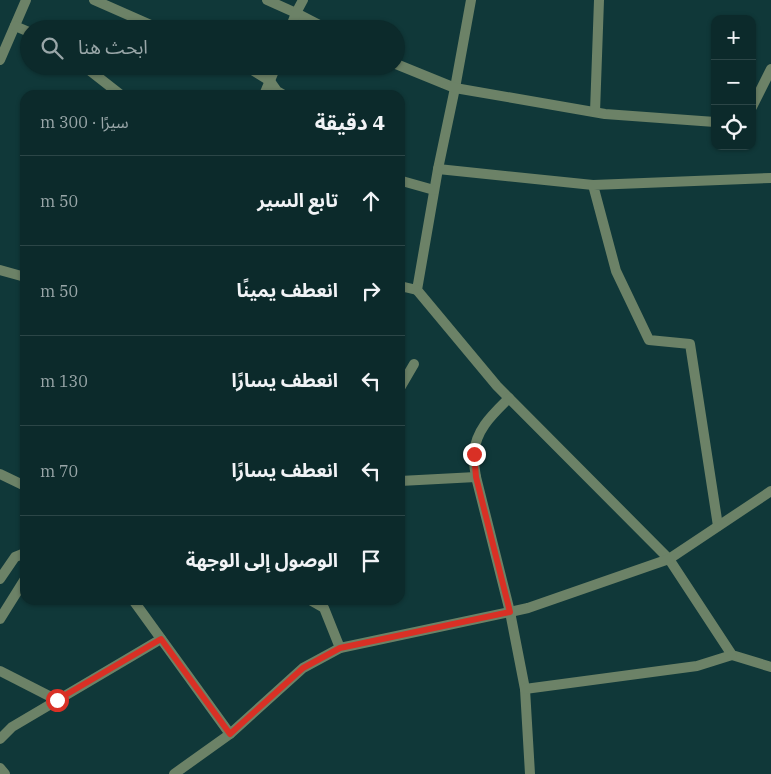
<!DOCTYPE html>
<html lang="ar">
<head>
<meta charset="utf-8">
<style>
	body { margin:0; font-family:"IBM Plex Serif","Noto Sans Arabic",serif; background:#1a3637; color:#f1f3f6; direction:rtl }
	.controls { position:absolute; right:15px; top:15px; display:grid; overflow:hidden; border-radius:10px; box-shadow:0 1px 4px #0004 }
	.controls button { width:45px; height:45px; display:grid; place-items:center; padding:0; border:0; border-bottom:1px solid #2c4647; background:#0c2a2b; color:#f1f3f6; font:25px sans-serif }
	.stop { position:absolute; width:15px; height:15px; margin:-11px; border:4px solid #d93025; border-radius:50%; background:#fff }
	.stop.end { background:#d93025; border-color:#fff; box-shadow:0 1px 5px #0008 }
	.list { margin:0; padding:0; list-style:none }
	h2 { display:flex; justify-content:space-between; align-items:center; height:65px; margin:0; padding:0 20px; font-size:21px }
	h2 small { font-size:16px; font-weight:400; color:#9aa7a9 }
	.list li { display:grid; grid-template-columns:32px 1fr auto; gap:15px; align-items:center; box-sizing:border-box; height:90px; padding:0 20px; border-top:1px solid #2c4647 }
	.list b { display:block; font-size:19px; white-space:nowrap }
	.list em { font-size:16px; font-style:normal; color:#9aa7a9 }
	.icon { flex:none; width:28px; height:28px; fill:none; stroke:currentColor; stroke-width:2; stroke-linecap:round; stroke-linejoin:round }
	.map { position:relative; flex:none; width:771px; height:774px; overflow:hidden; direction:ltr }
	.search { position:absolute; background:#0c2a2b; box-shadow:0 1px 4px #0004; left:20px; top:20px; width:385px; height:55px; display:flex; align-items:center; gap:12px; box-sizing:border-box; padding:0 18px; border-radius:28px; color:#9aa7a9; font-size:19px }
	.panel { position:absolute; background:#0c2a2b; box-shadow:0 1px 4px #0004; left:20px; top:90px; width:385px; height:515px; border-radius:15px; direction:rtl }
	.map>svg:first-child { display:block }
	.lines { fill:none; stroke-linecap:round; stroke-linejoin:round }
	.service { stroke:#6c8267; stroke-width:10 }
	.minor { stroke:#6c8267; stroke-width:10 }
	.route { stroke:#d93025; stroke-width:6 }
</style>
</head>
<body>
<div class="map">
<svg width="771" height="774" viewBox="0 0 771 774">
	<rect width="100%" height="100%" fill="#103839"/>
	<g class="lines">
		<g class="service">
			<polyline points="0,60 26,0"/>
			<polyline points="0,270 25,277"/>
			<polyline points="0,474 25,486"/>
		</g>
		<g class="minor">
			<polyline points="94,0 160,29"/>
			<polyline points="267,0 296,13 327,29"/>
			<polyline points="471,0 455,88 438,169 417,290 497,386 669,559 732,655 771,667"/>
			<polyline points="15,26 29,32"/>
			<polyline points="290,29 296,13 303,0"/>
			<polyline points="396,64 455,88 605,114 715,122"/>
			<polyline points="84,66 121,95"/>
			<polyline points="246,66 270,81 277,91 284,95"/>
			<polyline points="264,95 276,66"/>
			<polyline points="752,107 771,69"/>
			<polyline points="595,112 599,0"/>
			<polyline points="438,169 593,185"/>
			<polyline points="400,179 402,181 434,190"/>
			<polyline points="400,286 417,290"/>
			<polyline points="400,388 414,364"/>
			<path d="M476 477C475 470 473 461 474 453 476 429 493 414 509 398"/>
			<polyline points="400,481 476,477 510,612 525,689 530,774"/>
			<polyline points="718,526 690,344 649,340 616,271 593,185 771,178"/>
			<polyline points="0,579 15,557 25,553"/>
			<polyline points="133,600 230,734"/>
			<polyline points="310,600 324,608 340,648"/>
			<polyline points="0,619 25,579"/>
			<polyline points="0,671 57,700"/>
			<polyline points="525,689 697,666 732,655"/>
			<polyline points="0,739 12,727 161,639"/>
			<polyline points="0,768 5,774"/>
			<polyline points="174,774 230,734 303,668 340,648 510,612 528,608 669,559 771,491"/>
		</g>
	</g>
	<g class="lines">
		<polyline class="route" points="57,700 161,639 230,734 303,668 340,648 510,612 476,477 474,454"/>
	</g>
</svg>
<div class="controls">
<button>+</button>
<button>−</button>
<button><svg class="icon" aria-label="locate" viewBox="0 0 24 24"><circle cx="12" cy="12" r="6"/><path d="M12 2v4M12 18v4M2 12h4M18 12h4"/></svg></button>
</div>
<div class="stop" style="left:57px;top:700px"></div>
<div class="stop end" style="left:474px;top:454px"></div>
<div class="search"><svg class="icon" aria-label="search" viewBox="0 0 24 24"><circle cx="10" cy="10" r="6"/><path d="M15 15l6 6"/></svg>ابحث هنا</div>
<section class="panel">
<h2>4 دقيقة<small>سيرًا · 300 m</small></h2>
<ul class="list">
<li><svg class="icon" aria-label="ahead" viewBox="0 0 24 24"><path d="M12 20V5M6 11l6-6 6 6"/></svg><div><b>تابع السير</b></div><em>50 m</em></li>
<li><svg class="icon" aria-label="right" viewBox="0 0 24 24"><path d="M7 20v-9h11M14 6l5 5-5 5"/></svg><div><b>انعطف يمينًا</b></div><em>50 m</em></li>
<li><svg class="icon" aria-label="left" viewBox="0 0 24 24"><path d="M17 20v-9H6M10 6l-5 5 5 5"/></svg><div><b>انعطف يسارًا</b></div><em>130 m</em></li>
<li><svg class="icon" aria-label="left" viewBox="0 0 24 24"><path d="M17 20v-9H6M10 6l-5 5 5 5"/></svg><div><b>انعطف يسارًا</b></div><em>70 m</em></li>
<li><svg class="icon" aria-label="arrive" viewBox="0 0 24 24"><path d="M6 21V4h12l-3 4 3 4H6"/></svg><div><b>الوصول إلى الوجهة</b></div></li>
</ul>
</section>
</div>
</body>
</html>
